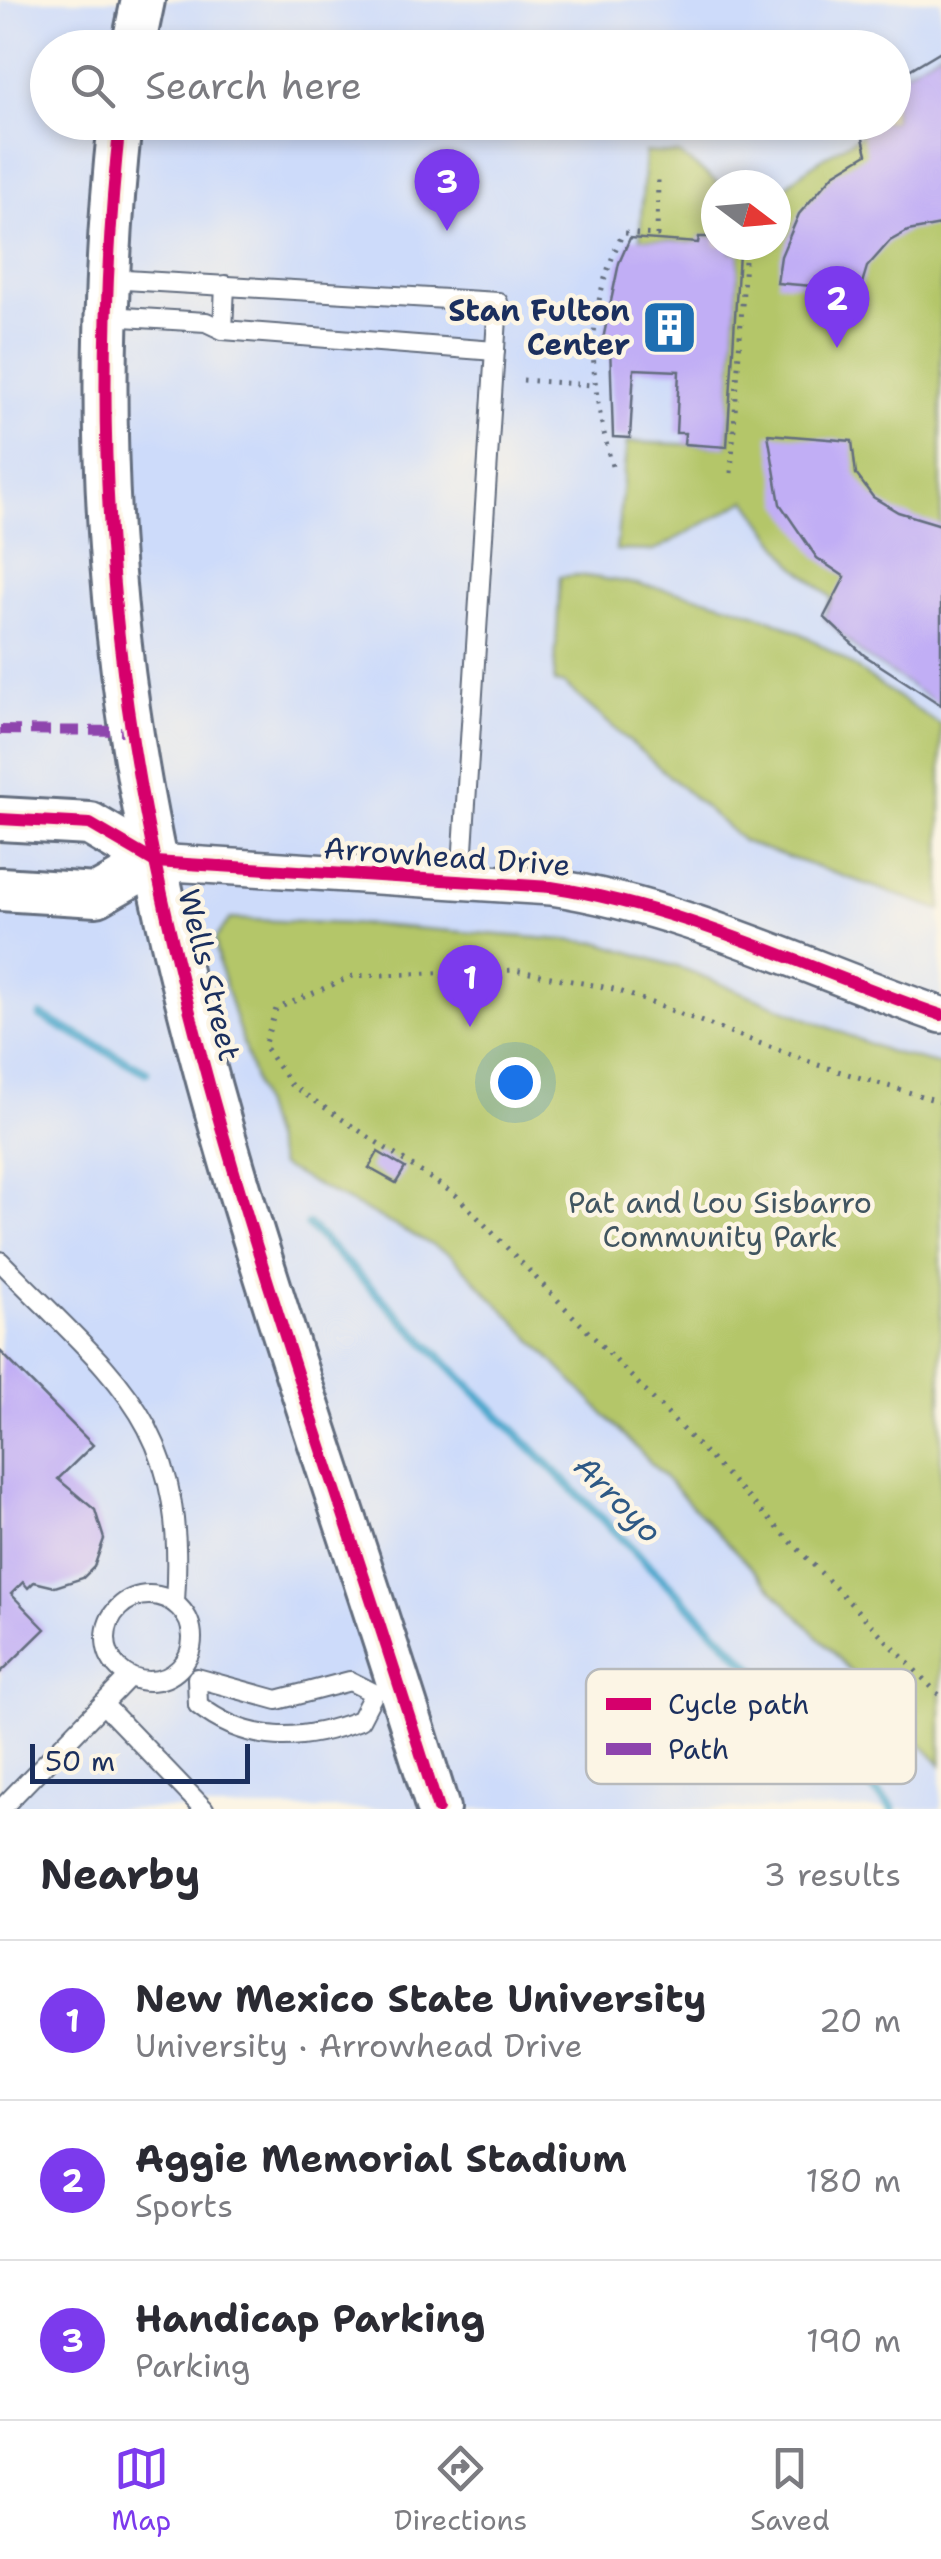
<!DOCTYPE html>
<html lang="en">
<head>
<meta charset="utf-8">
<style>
	body { margin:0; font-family:"Shantell Sans",sans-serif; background:#f7f7f7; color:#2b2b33 }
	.compass { position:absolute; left:701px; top:170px; width:90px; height:90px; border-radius:50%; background:#fff; box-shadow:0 5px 15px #0003; rotate:106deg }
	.scale { position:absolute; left:30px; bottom:25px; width:220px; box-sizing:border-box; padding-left:10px; border:5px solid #1b2f5e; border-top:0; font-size:28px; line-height:35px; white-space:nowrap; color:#1b2f5e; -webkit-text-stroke:8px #fcf5e5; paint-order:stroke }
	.you { position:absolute; left:515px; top:1082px; width:35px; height:35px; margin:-25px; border:8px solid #fff; border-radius:50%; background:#1a73e8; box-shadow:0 0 0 15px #1a73e833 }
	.badge { display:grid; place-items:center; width:65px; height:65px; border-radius:50%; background:#7c3aed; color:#fff; font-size:32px; font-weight:700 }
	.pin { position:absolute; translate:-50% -82px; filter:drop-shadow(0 2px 5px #0008) }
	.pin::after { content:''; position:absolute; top:52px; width:35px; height:30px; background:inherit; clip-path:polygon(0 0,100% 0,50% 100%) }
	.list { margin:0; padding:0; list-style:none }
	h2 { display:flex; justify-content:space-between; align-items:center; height:130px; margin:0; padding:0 40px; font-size:42px }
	h2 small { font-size:32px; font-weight:400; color:#7c7c81 }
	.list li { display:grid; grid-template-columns:65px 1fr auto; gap:30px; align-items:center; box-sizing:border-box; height:160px; padding:0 40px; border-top:2px solid #e1e1e2 }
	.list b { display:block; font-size:38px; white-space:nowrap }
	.list p { margin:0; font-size:32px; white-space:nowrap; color:#7c7c81 }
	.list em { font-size:32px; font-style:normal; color:#7c7c81 }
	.icon { flex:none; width:55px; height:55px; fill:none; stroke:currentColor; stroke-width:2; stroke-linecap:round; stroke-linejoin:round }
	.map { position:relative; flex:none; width:941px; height:1809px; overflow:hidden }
	.search { position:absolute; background:#fff; box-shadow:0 5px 15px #0003; left:30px; right:30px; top:30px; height:110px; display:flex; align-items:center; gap:25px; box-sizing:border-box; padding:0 35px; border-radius:55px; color:#7c7c81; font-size:38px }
	.sheet { height:610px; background:#fff }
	nav { display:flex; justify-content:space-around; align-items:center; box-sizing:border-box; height:140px; border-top:2px solid #e1e1e2; background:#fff; font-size:28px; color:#7c7c81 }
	nav a { display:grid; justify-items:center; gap:5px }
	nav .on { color:#7c3aed }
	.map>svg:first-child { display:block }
	.built { fill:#cddbfa; fill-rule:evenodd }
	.green { fill:#b4c669; stroke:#687a64; stroke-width:2.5 }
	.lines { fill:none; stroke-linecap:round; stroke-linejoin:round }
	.stream { stroke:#50a8cd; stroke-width:9 }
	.building { fill:#c1aef5 }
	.service-casing { stroke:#636d7e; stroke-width:22 }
	.minor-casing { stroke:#636d7e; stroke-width:40 }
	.tertiary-casing { stroke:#636d7e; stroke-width:48 }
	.path { stroke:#636d7e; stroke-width:5; stroke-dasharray:2.5 8; stroke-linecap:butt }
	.service { stroke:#fff; stroke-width:18 }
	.minor { stroke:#fff; stroke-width:35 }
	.tertiary { stroke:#fff; stroke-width:42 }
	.quiet { stroke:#8e44ad; stroke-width:10; stroke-dasharray:20 10; stroke-linecap:butt }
	.cycleway-casing { stroke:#fcf5e5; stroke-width:19 }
	.cycleway { stroke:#d6006c; stroke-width:12 }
	.labels { text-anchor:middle; stroke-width:9; stroke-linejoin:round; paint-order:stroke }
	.poi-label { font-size:30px; font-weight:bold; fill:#1b2f5e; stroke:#fcf5e5; text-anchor:end }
	.street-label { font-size:30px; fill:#1b2f5e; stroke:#fcf5e5 }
	.park-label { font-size:30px; fill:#415561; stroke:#fcf5e5 }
	.water-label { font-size:32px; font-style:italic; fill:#2e5985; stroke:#fcf5e5 }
	.key { fill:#fcf5e5; stroke:#b8babc; stroke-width:2.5 }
	.key-label { font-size:28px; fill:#1b2f5e }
</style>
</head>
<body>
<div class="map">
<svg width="941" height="1809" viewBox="0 0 941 1809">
	<rect width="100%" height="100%" fill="#fcf5e5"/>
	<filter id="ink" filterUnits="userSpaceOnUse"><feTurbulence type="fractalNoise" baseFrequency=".01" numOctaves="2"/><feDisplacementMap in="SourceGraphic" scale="20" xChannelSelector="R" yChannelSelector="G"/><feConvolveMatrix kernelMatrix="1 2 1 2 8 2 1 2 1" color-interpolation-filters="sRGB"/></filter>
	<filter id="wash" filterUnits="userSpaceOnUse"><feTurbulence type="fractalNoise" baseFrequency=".0048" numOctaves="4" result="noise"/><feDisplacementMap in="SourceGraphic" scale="40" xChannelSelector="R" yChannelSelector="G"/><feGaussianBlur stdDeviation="2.25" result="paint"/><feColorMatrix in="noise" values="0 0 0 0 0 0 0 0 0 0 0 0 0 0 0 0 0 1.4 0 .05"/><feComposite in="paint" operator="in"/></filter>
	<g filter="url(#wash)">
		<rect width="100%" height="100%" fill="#e9e0ba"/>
		<path class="built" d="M0 0H941V1809H0ZM48 48H894V122H48ZM716 185H776V245H716Z"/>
		<g class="green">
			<path d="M941 51V705L864 655 824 617 832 598 792 563 747 500 654 551 616 550 627 442 727 446 739 254 730 253 731 245H776C776 233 773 217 776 205 782 177 839 149 861 135L859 123 894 122V79Z"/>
			<polygon points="645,152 679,154 721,185 716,185 716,237 700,237 698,243 640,239"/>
			<path d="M578 575C662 587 753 601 826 648 865 673 901 701 941 725V910L744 842 564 684 554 682 560 577Z"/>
			<polygon points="230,919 376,925 601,943 687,970 887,1051 941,1065 941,1765 451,1255 280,1166 219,964 215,939"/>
		</g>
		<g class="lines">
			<g class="stream">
				<polyline points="41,1016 146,1072"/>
				<polyline points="308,1225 893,1809"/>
			</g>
		</g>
		<g id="blocks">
			<g class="building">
				<polygon points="941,51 941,225 908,231 890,241 867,267 860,290 777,283 781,256 799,214 834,174 867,154 859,122 894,122 894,79"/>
				<polygon points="699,237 716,237 716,245 731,245 730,253 739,253 727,447 684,444 685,433 676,433 679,371 634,369 630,438 613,437 610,345 602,344 619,263 630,238 698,243"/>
				<polygon points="768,434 852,441 856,474 873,497 898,512 941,525 941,705 864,655 824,617 845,577 817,558 780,504"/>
				<polygon points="378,1152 405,1168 396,1183 369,1168"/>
				<polygon points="0,1351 93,1445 58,1479 95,1510 104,1539 94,1567 83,1578 55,1587 34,1582 28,1588 23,1582 11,1594 45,1629 0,1673"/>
			</g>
		</g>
	</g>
	<g filter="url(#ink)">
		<use href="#blocks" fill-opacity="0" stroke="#636d7e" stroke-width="2.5"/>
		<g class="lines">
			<defs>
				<g id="service">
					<polyline points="108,279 498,302 461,881"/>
					<polyline points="107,316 206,322 223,330 495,351"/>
					<polyline points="223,330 225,285"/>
					<path d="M0 1261C117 1381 187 1420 175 1602"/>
					<circle cx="149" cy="1638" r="43"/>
					<path d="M197 1678 277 1700 350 1681 374 1693 360 1720C302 1742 249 1745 198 1705Z"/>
					<polyline points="103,1704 204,1809"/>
					<polyline points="1,1809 129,1677"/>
				</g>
				<path id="minor" d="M155 862 551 887C688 908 810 970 941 1015"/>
				<g id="tertiary">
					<polyline points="133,48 143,0"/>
					<path d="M120 122C95 353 102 588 146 816 210 1155 338 1480 438 1809"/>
					<polyline points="0,819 90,824 155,862"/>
					<polyline points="0,889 97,895 155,862"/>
				</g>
			</defs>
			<use href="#service" class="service-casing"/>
			<use href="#minor" class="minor-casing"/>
			<use href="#tertiary" class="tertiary-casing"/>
			<g class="path">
				<polyline points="523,380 593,385"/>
				<path d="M612 466C589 377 582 319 623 233L657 235 658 179"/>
				<polyline points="731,473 746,245"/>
				<polyline points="941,1102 818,1065 614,989 514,970 353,976 276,1009 264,1046 291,1085 457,1196 941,1697"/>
			</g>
			<use href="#service" class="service"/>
			<use href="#minor" class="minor"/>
			<use href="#tertiary" class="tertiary"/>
			<polyline class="quiet" points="0,730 131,731"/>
			<defs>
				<g id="cycleway">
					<path d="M120 122C95 353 102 588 146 816 210 1155 338 1480 438 1809"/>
					<path d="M0 819 90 824 155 862 551 887C688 908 810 970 941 1015"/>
				</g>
			</defs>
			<use href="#cycleway" class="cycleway-casing"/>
			<use href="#cycleway" class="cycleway"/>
		</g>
	</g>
	<defs>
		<symbol id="building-square" viewBox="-11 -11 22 22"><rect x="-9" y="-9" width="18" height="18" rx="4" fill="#1f6fb2" stroke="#fcf5e5"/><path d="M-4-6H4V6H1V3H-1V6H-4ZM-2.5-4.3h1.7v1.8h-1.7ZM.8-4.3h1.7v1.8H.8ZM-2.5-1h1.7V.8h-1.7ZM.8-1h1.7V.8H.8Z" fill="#fff"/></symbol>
	</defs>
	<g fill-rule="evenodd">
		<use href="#building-square" x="638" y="296" width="63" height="63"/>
	</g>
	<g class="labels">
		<g class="poi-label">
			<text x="630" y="321">Stan Fulton<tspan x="630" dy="34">Center</tspan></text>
		</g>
		<g class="street-label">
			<text transform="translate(447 857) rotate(4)" y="10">Arrowhead Drive</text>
			<text transform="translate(209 975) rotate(76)" y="10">Wells Street</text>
		</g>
		<g class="park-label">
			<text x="720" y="1213">Pat and Lou Sisbarro<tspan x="720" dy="34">Community Park</tspan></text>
		</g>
		<g class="water-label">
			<text transform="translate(618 1499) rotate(45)" y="11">Arroyo</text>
		</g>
	</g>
	<rect x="586" y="1669" width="330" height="115" rx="15" class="key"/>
	<rect x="606" y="1698" width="45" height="12" fill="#d6006c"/>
	<rect x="606" y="1743" width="45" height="12" fill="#8e44ad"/>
	<g class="key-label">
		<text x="668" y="1714">Cycle path</text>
		<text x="668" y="1759">Path</text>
	</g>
</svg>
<svg class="compass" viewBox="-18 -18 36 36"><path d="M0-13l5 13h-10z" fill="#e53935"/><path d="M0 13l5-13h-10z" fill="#7c7c81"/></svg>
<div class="scale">50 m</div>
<div class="you"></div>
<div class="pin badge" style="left:470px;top:1027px">1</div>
<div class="pin badge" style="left:837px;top:348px">2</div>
<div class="pin badge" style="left:447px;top:231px">3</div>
<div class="search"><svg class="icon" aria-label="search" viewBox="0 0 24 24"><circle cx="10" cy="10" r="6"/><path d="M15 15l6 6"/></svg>Search here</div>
</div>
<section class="sheet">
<h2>Nearby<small>3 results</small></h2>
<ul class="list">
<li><span class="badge">1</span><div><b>New Mexico State University</b><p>University · Arrowhead Drive</p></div><em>20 m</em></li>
<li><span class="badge">2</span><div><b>Aggie Memorial Stadium</b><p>Sports</p></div><em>180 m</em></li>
<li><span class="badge">3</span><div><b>Handicap Parking</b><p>Parking</p></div><em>190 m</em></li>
</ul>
</section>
<nav>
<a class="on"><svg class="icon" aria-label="map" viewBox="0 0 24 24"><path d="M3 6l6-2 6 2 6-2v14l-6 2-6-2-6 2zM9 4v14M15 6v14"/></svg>Map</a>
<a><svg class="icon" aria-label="directions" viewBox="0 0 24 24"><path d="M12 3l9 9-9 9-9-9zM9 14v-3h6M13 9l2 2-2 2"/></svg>Directions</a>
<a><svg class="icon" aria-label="saved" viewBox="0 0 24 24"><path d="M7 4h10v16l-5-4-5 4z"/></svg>Saved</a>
</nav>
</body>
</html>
